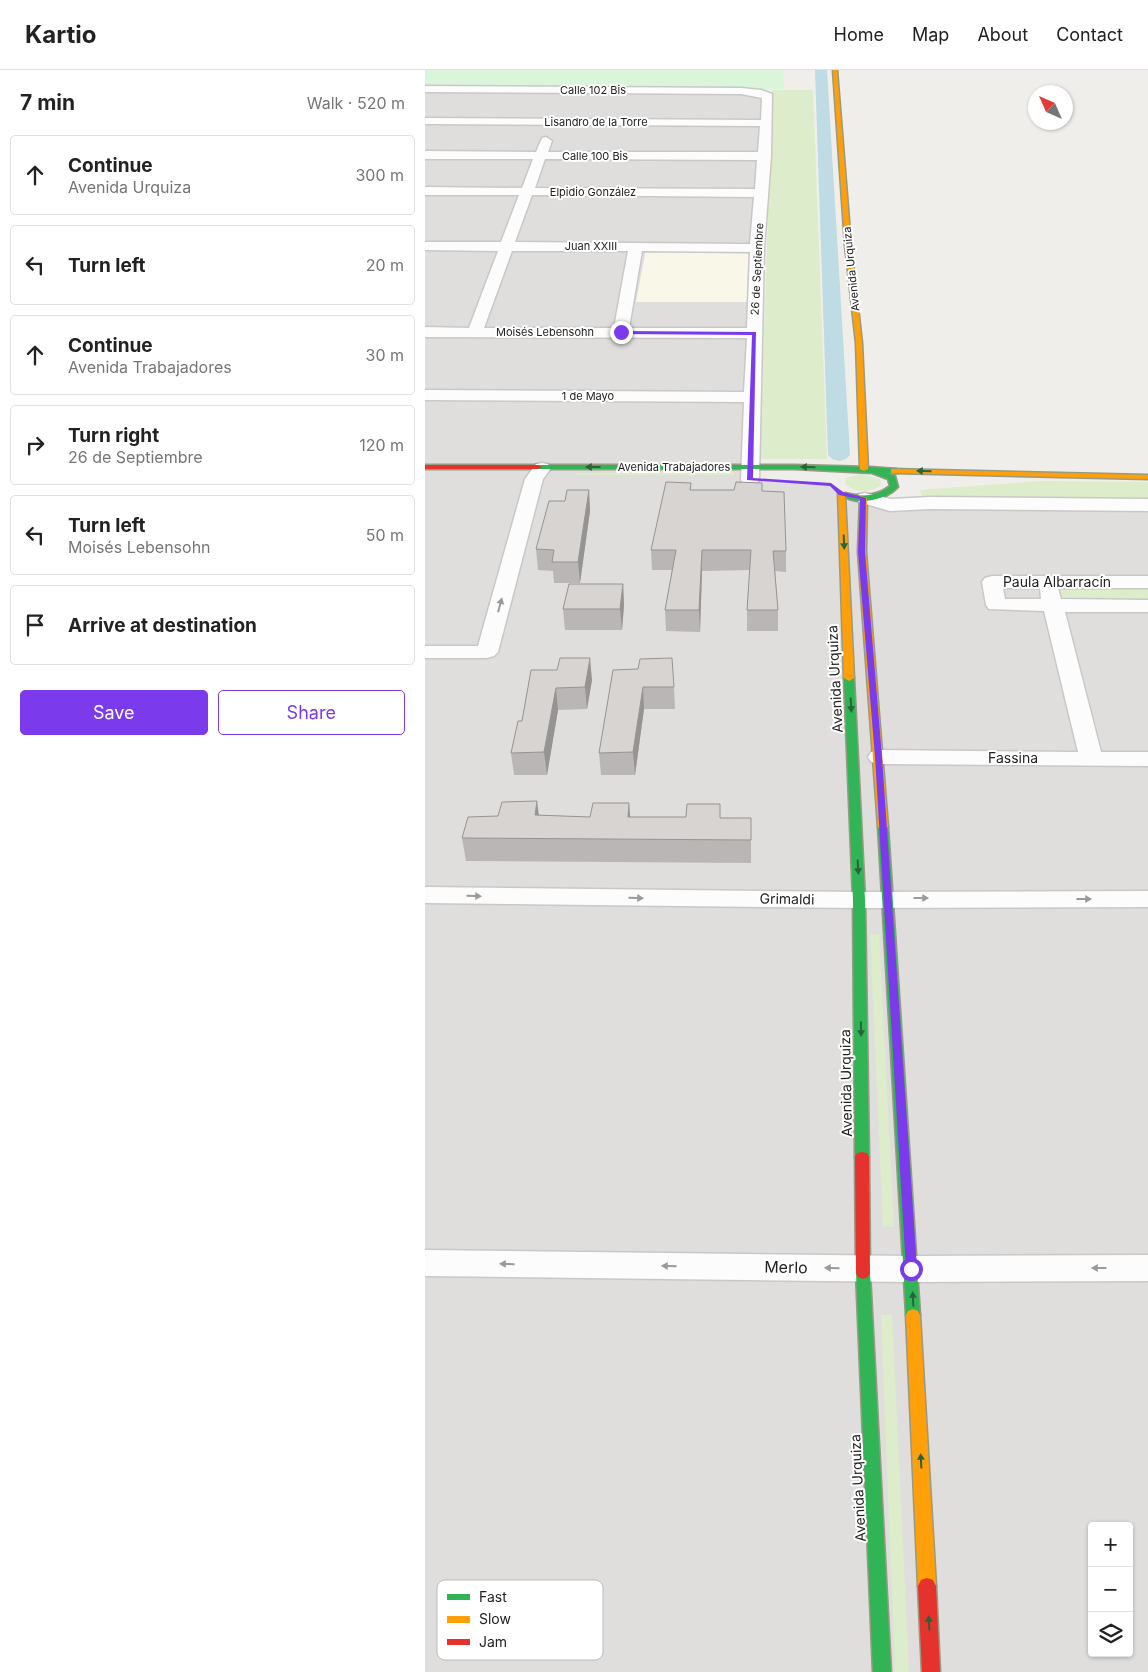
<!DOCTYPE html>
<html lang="en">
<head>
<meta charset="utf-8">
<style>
	body { margin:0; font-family:Inter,sans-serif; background:#f2f2f2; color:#222 }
	.controls { position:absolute; right:15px; bottom:15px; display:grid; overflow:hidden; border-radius:5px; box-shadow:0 1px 4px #0004 }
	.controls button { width:45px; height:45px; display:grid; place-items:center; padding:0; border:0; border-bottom:1px solid #e0e0e0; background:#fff; color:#222; font:25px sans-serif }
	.compass { position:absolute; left:603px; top:15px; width:45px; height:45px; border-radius:50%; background:#fff; box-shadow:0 1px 4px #0004; rotate:315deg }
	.stop { position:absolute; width:15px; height:15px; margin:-11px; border:4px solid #7c3aed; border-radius:50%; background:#fff }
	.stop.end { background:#7c3aed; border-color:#fff; box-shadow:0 1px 5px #0008 }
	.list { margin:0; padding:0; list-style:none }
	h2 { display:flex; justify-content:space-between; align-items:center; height:65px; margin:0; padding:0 20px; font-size:21px }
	h2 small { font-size:16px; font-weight:400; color:#767676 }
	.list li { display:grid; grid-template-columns:32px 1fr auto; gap:15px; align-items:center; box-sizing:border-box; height:80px; margin:0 10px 10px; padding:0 10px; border:1px solid #e0e0e0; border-radius:5px }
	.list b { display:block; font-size:19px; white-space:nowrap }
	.list p { margin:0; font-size:16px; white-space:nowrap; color:#767676 }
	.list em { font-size:16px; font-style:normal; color:#767676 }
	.actions { display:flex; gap:10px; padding:15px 20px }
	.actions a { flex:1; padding:11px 0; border:1px solid #7c3aed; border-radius:5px; text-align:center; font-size:18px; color:#7c3aed }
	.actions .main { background:#7c3aed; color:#fff }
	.icon { flex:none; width:28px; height:28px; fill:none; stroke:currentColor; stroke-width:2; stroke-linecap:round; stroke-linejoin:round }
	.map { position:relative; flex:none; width:723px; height:1602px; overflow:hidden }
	header { display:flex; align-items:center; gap:30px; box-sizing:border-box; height:70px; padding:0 25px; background:#fff; border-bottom:1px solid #e0e0e0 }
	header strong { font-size:24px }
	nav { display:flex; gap:28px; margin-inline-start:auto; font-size:18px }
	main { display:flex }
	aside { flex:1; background:#fff }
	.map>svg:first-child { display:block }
	.residential { fill:#dfdedc; fill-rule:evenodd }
	.education { fill:#f8f7e8 }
	.grass { fill:#ddeccb }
	.park { fill:#daf5da }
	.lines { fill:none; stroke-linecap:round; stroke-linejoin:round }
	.canal { fill:#bfdbe3; fill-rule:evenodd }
	.street-casing { stroke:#c9c8c7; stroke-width:3 }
	.fast-casing { stroke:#999a82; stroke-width:3 }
	.slow-casing { stroke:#999a82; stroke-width:3 }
	.jam-casing { stroke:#999a82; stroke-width:3 }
	.street { fill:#fdfcfc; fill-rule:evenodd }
	.fast { fill:#30b455; fill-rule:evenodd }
	.slow { fill:#ff9f0a; fill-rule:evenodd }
	.jam { fill:#e5322d; fill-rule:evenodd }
	.wall { fill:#b9b6b5 }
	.shaded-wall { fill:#969493 }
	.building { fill:#d7d4d2; stroke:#969493 }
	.oneway { fill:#286439 }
	.oneway2 { fill:#9a9a9a }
	.route { fill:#7c3aed }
	.labels { text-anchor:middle; stroke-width:4; stroke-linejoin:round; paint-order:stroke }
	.far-street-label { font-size:11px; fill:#222; stroke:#fff }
	.street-label { font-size:14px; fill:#222; stroke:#fff }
	.near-street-label { font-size:16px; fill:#222; stroke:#fff }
	.key { fill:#fff; stroke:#bdbdbd; stroke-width:1 }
	.key-label { font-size:14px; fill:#222 }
</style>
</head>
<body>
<header>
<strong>Kartio</strong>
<nav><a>Home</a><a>Map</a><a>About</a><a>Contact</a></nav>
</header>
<main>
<aside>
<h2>7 min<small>Walk · 520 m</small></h2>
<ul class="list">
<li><svg class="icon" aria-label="ahead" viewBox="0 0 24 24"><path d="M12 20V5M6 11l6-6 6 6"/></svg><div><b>Continue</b><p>Avenida Urquiza</p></div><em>300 m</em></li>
<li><svg class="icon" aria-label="left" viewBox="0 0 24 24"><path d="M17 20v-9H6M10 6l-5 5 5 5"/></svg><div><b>Turn left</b></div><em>20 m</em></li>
<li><svg class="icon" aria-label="ahead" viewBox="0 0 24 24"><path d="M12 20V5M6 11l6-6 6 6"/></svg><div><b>Continue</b><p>Avenida Trabajadores</p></div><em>30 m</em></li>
<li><svg class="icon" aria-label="right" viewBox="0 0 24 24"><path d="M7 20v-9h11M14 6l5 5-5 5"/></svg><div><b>Turn right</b><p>26 de Septiembre</p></div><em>120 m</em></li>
<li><svg class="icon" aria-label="left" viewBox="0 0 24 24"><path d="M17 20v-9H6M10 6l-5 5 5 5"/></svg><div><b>Turn left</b><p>Moisés Lebensohn</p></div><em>50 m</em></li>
<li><svg class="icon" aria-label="arrive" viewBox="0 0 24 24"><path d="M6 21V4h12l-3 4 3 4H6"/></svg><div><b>Arrive at destination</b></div></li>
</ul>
<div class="actions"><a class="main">Save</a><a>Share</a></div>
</aside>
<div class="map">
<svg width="723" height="1602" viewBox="0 0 723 1602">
	<rect width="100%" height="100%" fill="#f0eeeb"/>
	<path class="residential" d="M0 19 316 21 343 26 325 410 406 414 409 419 423 426 505 433 723 435V1602H0ZM667 1456H704V1583H667Z"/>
	<polygon class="education" points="221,179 328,179 325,232 211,232"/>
	<g class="grass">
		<polygon points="347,20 388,20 402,389 335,389"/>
		<polygon points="309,402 309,405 151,405 151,403"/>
		<path d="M436 404 455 409 456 415C447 423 429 423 420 414L421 408Z"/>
		<polygon points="616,411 723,412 723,429 499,429 494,420"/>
		<polygon points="634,517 723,518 723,531 636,531"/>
		<polygon points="445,864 454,864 469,1157 458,1157"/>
		<polygon points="456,1245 467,1245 484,1602 470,1602"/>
	</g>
	<polygon class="park" points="0,0 358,0 359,19 0,17"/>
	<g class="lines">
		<polygon class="canal" points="390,0 402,0 425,385 421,389 414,391 407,389 403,385"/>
		<defs>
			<g id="street">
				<path d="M0 16 316 18 336 20 347 24 346 86 339 178 334 410 331 414H319L316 410 319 332 0 330V320L319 322 322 268 0 267V257L44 258 73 181 0 180V172H76L94 125H0V117L97 118 108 89H0V81L111 82 117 68 121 67 127 71 123 82H333L335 56 0 54V48L336 50 337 28 316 24 0 22ZM120 89 332 90 330 119 110 118ZM107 125 329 127 325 174 90 172ZM87 181H203L189 258H59ZM217 181 325 182 322 258H204Z"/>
				<polygon points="117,393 123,394 126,398 118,409 73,582 69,586 62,588 0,588 0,576 53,576 100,409 111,394"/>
				<polygon points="440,423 466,429 505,427 723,429 723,441 505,439 465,441 434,432 431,428 434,424"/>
				<path d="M567 506H723V518H633L636 529 723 530V542H640L676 682H723V696L454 694 446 692 443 687 446 682 454 680 653 682 619 541 564 539 561 535 557 512 560 508ZM578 518H615L616 529H580Z"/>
				<polygon points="0,817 434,822 723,821 723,837 434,838 0,833"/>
				<polygon points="0,1180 486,1186 723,1185 723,1211 486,1212 0,1206"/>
			</g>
			<g id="fast">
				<path d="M110 395H369L445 397 472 399V403H462L470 406 473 417C460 431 432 436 416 425L420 423C436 427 451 427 465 416L463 409 447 403 369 399H110Z"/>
				<polygon points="424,605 429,608 440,830 444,1087 442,1091 437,1092 432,1091 430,1087 428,830 419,608"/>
				<polygon points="458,754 463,757 495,1245 493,1249 488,1251 483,1249 481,1245 453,757"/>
				<polygon points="438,1197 443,1199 445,1203 466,1602 448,1602 431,1203 433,1199"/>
			</g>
			<g id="slow">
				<polygon points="408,0 412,0 426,175 437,273 443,399 439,401 435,399 431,273 420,175"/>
				<polygon points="466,399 723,405 723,409 469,403 466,403"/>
				<polygon points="413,422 420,424 429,608 424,611 419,608"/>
				<polygon points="435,426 442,428 441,482 463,757 458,760 453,757 433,482"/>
				<polygon points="488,1239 493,1241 495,1245 511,1516 508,1522 502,1524 496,1522 493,1516 481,1245 483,1241"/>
			</g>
			<g id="jam">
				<polygon points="0,395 113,395 117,397 113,399 0,399"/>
				<polygon points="437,1082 442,1083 444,1087 445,1203 443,1207 438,1209 433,1207 431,1203 430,1087 432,1083"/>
				<polygon points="502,1508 508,1510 511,1516 515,1602 497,1602 493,1516 496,1510"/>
			</g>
		</defs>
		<use href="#street" class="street-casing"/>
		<use href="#fast" class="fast-casing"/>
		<use href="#slow" class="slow-casing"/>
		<use href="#jam" class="jam-casing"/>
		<use href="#street" class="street"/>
		<use href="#fast" class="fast"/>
		<use href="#slow" class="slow"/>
		<use href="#jam" class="jam"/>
	</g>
	<g class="wall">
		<polygon points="266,413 266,420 337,421 361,481 361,502 350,501 353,540 353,561 322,561 322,540 325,500 277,501 275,562 241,561 240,540 247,500 227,500 226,480"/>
		<polygon points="164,420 165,441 155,513 129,513 128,501 113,500 111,479 140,431"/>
		<polygon points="198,514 199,535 197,560 140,560 138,539"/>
		<polygon points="213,599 249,617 250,639 219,639 210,705 176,705 174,683"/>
		<polygon points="106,600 167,610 162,639 133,640 122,705 89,705 86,683 97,651"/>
		<polygon points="113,745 165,747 326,748 326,793 41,791 37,768"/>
	</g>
	<g class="shaded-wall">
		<polygon points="164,420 165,441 155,513 153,492"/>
		<polygon points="277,480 277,501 275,562 274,540"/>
		<polygon points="198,514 199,535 197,560 195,539"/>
		<polygon points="165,588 167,610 162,639 160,617"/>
		<polygon points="218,617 219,639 210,705 208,682"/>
		<polygon points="131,618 133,640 122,705 119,682"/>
		<polygon points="112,731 115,754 110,745"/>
		<polygon points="204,733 206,756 205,769 203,747"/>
	</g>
	<g class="building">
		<polygon points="241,412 266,413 265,420 309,420 311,412 337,413 337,421 359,422 361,481 348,481 353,540 322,540 326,480 277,480 274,540 240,540 251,480 226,480"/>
		<polygon points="142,420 164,420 153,492 127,492 129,480 111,479 124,431 140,431"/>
		<polygon points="144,514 198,514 195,539 138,539"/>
		<polygon points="135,588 165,588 160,617 131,618 119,682 86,683 93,651 97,651 106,600 132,600"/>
		<polygon points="247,588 249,617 218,617 208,682 174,683 188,600 213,599 215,589"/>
		<polygon points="112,731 110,745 165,747 168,733 204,733 203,747 261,747 262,734 295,734 295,748 326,748 326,770 37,768 43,747 73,746 77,732"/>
	</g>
	<defs><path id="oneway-solid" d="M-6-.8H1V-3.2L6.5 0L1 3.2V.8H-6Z" transform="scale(1.25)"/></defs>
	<g class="oneway">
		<use href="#oneway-solid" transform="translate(168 397) rotate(180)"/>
		<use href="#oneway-solid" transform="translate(383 397) rotate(-178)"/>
		<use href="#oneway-solid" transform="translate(499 401) rotate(-178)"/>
		<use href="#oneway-solid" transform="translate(419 472) rotate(87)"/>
		<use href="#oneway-solid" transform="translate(426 635) rotate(87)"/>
		<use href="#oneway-solid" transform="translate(433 797) rotate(87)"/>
		<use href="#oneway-solid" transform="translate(436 959) rotate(89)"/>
		<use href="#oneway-solid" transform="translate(488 1229) rotate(-93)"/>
		<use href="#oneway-solid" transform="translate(496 1391) rotate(-93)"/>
		<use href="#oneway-solid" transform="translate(504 1553) rotate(-93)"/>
	</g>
	<g class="oneway2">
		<use href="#oneway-solid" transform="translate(75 535) rotate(-75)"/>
		<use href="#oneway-solid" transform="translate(49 826) rotate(1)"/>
		<use href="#oneway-solid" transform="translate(211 828) rotate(1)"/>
		<use href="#oneway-solid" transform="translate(496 828)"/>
		<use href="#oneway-solid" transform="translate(659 829)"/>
		<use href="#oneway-solid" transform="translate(82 1194) rotate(-179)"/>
		<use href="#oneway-solid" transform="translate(244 1196) rotate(-179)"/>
		<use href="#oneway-solid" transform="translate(407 1198) rotate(-179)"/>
		<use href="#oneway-solid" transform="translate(674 1198) rotate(180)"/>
	</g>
	<polygon class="route" points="194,261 331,262 328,408 406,413 418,422 441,428 440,482 457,687 492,1199 486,1203 481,1199 450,687 433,482 435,429 414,425 405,416 322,410 327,265 196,264"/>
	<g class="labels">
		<g class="far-street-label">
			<text x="168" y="24">Calle 102 Bis</text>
			<text x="171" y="56">Lisandro de la Torre</text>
			<text x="170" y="90">Calle 100 Bis</text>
			<text x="168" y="126">Elpidio González</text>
			<text x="166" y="180">Juan XXIII</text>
			<text transform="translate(332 199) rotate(-87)" y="4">26 de Septiembre</text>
			<text transform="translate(426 199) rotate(-96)" y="4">Avenida Urquiza</text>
			<text x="120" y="266">Moisés Lebensohn</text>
			<text x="163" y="330">1 de Mayo</text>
			<text x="249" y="401">Avenida Trabajadores</text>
		</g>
		<g class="street-label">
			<text x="632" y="517">Paula Albarracín</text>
			<text transform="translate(410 609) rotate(-93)" y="5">Avenida Urquiza</text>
			<text x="588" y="693">Fassina</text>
			<text transform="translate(362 829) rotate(1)" y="5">Grimaldi</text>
			<text transform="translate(421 1013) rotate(-91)" y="5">Avenida Urquiza</text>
			<text transform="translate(433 1418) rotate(-93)" y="5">Avenida Urquiza</text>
		</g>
		<g class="near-street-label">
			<text transform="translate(361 1197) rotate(1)" y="6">Merlo</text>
		</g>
	</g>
	<rect x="12" y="1510" width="166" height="80" rx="8" class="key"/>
	<rect x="22" y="1524" width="23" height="6" fill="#30b455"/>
	<rect x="22" y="1546" width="23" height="7" fill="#ff9f0a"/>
	<rect x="22" y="1569" width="23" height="6" fill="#e5322d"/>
	<g class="key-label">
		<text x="54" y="1532">Fast</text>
		<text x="54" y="1554">Slow</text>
		<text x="54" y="1577">Jam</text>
	</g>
</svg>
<div class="controls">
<button>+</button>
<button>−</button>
<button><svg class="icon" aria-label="layers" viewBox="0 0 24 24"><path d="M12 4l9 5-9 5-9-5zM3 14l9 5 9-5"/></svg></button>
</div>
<svg class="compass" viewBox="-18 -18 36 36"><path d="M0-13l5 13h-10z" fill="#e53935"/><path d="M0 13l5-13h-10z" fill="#767676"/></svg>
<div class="stop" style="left:486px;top:1199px"></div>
<div class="stop end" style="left:196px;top:262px"></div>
</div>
</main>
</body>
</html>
